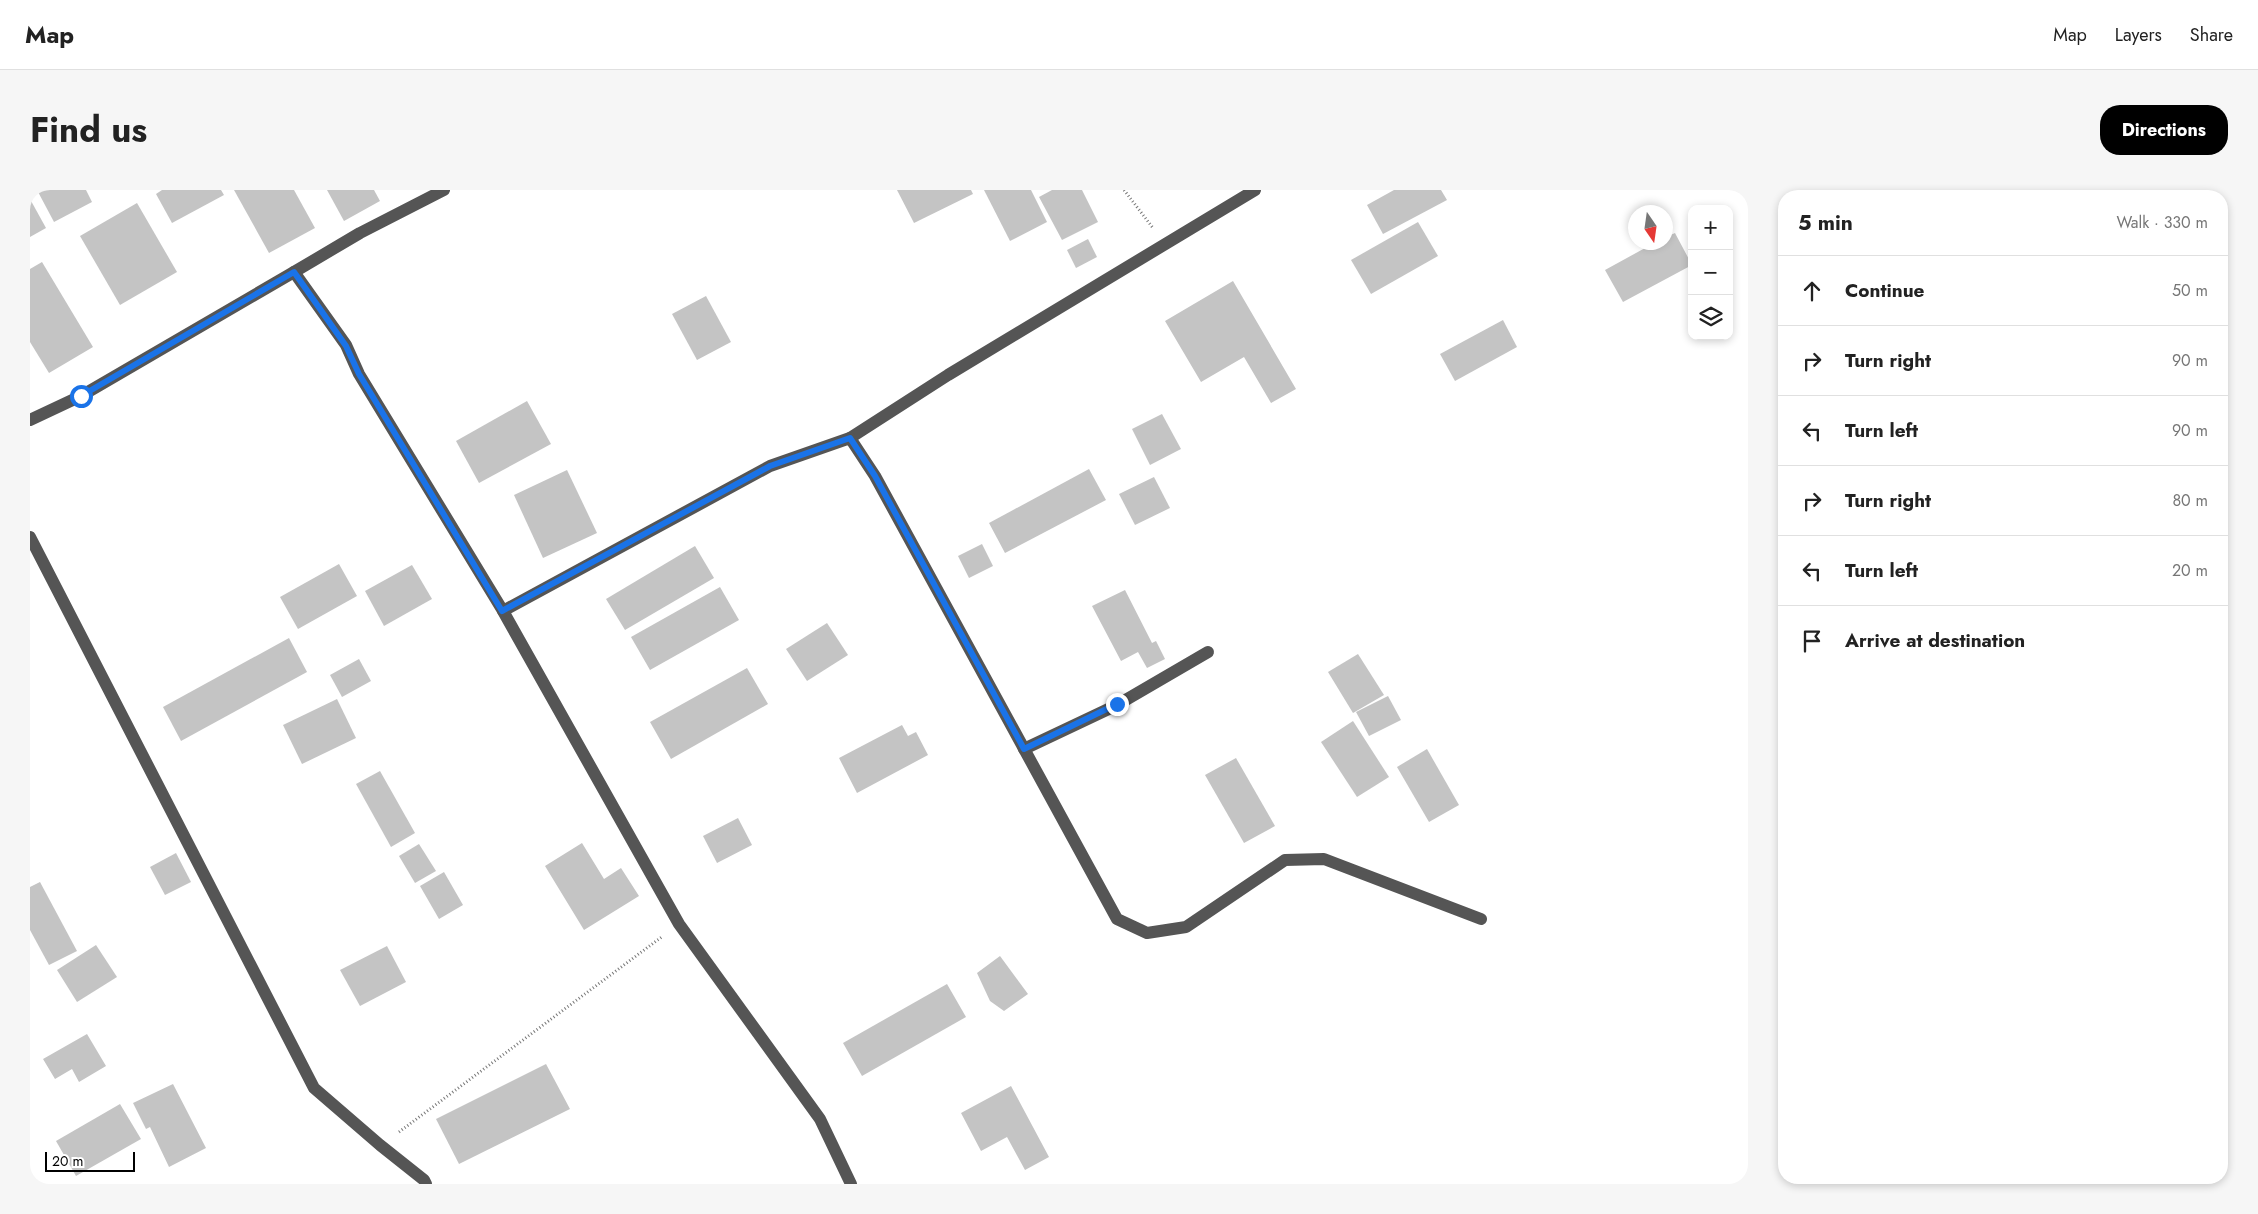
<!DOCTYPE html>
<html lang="en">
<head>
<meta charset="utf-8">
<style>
	body { margin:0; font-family:Jost,sans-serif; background:#f6f6f6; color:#222 }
	.controls { position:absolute; right:15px; top:15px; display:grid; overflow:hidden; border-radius:10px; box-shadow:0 2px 8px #0003 }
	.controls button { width:45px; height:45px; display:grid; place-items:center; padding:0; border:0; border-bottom:1px solid #e0e0e0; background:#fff; color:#222; font:25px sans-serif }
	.compass { position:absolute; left:1598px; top:15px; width:45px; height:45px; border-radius:50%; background:#fff; box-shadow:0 2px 8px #0003; rotate:167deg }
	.scale { position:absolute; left:15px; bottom:12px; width:90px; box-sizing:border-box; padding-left:5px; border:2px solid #000; border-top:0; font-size:14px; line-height:18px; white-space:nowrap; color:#000; -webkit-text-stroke:4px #fff; paint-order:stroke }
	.stop { position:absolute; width:15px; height:15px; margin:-11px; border:4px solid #1a73e8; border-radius:50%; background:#fff }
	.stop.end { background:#1a73e8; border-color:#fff; box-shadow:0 1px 5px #0008 }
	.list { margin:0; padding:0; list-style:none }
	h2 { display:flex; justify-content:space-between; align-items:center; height:65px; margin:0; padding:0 20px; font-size:21px }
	h2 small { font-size:16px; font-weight:400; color:#767676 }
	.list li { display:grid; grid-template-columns:32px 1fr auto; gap:15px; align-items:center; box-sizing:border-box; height:70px; padding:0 20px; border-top:1px solid #e0e0e0 }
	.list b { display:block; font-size:19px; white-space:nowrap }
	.list em { font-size:16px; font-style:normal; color:#767676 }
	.icon { flex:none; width:28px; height:28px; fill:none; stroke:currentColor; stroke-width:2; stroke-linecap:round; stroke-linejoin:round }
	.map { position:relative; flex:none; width:1718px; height:994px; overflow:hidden; border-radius:20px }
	header { display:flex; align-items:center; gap:30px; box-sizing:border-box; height:70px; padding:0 25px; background:#fff; border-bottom:1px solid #e0e0e0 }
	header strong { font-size:24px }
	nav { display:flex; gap:28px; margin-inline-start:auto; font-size:18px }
	.intro { display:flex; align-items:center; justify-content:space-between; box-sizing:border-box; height:120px; padding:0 30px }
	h1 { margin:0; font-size:35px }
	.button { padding:12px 22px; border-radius:20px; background:#000; color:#fff; font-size:18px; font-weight:700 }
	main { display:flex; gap:30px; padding:0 30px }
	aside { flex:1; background:#fff; border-radius:20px; box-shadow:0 2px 8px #0003 }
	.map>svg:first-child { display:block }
	.building { fill:#c4c4c4 }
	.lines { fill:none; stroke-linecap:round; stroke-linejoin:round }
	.path { stroke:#777; stroke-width:3; stroke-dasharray:1 2.5; stroke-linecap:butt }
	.minor { stroke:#555; stroke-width:12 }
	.route { stroke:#1a73e8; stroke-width:6 }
</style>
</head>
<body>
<header>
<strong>Map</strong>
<nav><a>Map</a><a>Layers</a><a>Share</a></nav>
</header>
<div class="intro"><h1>Find us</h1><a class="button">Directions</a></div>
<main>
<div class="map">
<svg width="1718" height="994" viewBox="0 0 1718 994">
	<rect width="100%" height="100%" fill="#fff"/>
	<g class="building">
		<polygon points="7,0 56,0 62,12 24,32"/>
		<polygon points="132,0 191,0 194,5 142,33 126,4"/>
		<polygon points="204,0 264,0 285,38 239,63"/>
		<polygon points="297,0 344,0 350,11 314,31"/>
		<polygon points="867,0 941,0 943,4 884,33"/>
		<polygon points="954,0 1001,0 1017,32 980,51"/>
		<polygon points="1022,0 1052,0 1068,32 1032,50 1009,7"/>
		<polygon points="1364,0 1411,0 1417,10 1353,44 1337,15"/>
		<polygon points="0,9 16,38 0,47"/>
		<polygon points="107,13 147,82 90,115 50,46"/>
		<polygon points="1388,32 1408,66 1341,104 1321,70"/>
		<polygon points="1645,43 1662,75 1593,112 1575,80 1626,52 1636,52 1636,47"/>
		<polygon points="1058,49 1067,67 1046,78 1037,60"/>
		<polygon points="12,72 63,157 19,183 0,152 0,79"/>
		<polygon points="1203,91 1266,199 1241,213 1214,167 1171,192 1135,131"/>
		<polygon points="676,106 701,152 667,170 642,124"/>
		<polygon points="1473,130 1487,157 1425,191 1410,164"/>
		<polygon points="497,211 521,254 449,293 426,251"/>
		<polygon points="1132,224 1151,259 1120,275 1102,239"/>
		<polygon points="1059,279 1076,310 975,363 959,333"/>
		<polygon points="537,280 567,343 513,368 484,305"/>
		<polygon points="1124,287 1140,318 1105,335 1089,304"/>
		<polygon points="952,354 963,376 939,388 928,366"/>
		<polygon points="665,356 684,388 595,440 576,409"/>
		<polygon points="309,374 327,406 268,439 250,407"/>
		<polygon points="382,375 402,409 354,436 335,401"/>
		<polygon points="690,397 709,430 620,480 601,447"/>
		<polygon points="1095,400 1122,453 1126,451 1135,469 1117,478 1108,462 1091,471 1062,416"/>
		<polygon points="797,433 818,465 777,491 756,459"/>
		<polygon points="259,448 277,482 151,551 133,517"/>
		<polygon points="1328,464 1354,505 1323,523 1298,482"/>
		<polygon points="329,469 341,491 312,507 300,485"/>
		<polygon points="717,478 738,514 641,569 620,532"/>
		<polygon points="1358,506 1371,530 1339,546 1326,522"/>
		<polygon points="307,509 326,548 272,574 253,535"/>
		<polygon points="1323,531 1359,587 1327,607 1291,552"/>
		<polygon points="872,535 878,546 886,542 898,565 827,603 809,568"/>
		<polygon points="1397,559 1429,615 1399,632 1367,577"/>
		<polygon points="1206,568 1245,636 1214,653 1175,585"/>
		<polygon points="350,581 385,643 361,657 326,594"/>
		<polygon points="708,628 722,655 687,673 673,646"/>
		<polygon points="552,653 574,689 591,678 609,706 554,740 515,676"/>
		<polygon points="389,654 406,681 385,693 369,666"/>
		<polygon points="146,663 161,692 135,705 120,677"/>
		<polygon points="414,682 433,715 409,729 390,696"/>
		<polygon points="10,692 47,761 19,775 0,740 0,697"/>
		<polygon points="66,755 87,787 47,812 27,780"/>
		<polygon points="357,756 376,792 330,816 310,780"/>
		<polygon points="970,766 998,804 974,821 960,811 947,783"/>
		<polygon points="917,794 936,827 832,886 813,853"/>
		<polygon points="57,844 76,876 49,892 42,879 25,889 13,869"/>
		<polygon points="516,874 540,919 429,974 406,929"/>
		<polygon points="143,894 176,958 139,977 120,937 116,939 103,913"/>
		<polygon points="981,896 1019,967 995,980 977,947 951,961 931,923"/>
		<polygon points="90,914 111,949 46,986 26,951"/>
	</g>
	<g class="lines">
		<g class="path">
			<polyline points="1094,0 1123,38"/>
			<polyline points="369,942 633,746"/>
		</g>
		<g class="minor">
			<polyline points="264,82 330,43 414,0"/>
			<polyline points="0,230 51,206 264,82 316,155 329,184 473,421 649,734 790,929 821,994"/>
			<polyline points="820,248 918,185 1225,0"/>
			<polyline points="0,347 284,898 350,955 394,990 396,994"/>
			<polyline points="473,421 740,276 820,248 845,286 1087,729 1117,743 1156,737 1255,670 1294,669 1451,729"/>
			<polyline points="994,559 1087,515 1178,462"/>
		</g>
	</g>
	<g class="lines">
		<polyline class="route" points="51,206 264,82 316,156 329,184 472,421 740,276 820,248 845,286 994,559 1087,514"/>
	</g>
</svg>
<div class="controls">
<button>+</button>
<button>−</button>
<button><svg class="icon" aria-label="layers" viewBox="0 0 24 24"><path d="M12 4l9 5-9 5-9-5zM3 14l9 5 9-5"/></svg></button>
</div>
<svg class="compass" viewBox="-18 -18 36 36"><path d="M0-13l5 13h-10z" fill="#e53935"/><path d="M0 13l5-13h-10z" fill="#767676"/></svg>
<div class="scale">20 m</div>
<div class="stop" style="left:51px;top:206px"></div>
<div class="stop end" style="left:1087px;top:514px"></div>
</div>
<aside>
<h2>5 min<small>Walk · 330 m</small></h2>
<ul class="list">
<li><svg class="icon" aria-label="ahead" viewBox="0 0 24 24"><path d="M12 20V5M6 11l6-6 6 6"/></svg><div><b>Continue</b></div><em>50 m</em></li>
<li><svg class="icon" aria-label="right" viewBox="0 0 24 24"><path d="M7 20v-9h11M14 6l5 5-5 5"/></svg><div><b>Turn right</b></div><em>90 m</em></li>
<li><svg class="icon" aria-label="left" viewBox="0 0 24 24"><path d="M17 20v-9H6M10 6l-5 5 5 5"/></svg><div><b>Turn left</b></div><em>90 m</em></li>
<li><svg class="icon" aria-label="right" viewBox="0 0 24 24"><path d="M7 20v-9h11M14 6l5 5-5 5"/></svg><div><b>Turn right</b></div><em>80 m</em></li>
<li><svg class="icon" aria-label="left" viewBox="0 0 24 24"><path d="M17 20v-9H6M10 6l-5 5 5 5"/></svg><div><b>Turn left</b></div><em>20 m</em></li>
<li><svg class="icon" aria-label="arrive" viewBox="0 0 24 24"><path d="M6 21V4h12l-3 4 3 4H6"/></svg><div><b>Arrive at destination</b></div></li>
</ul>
</aside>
</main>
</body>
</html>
